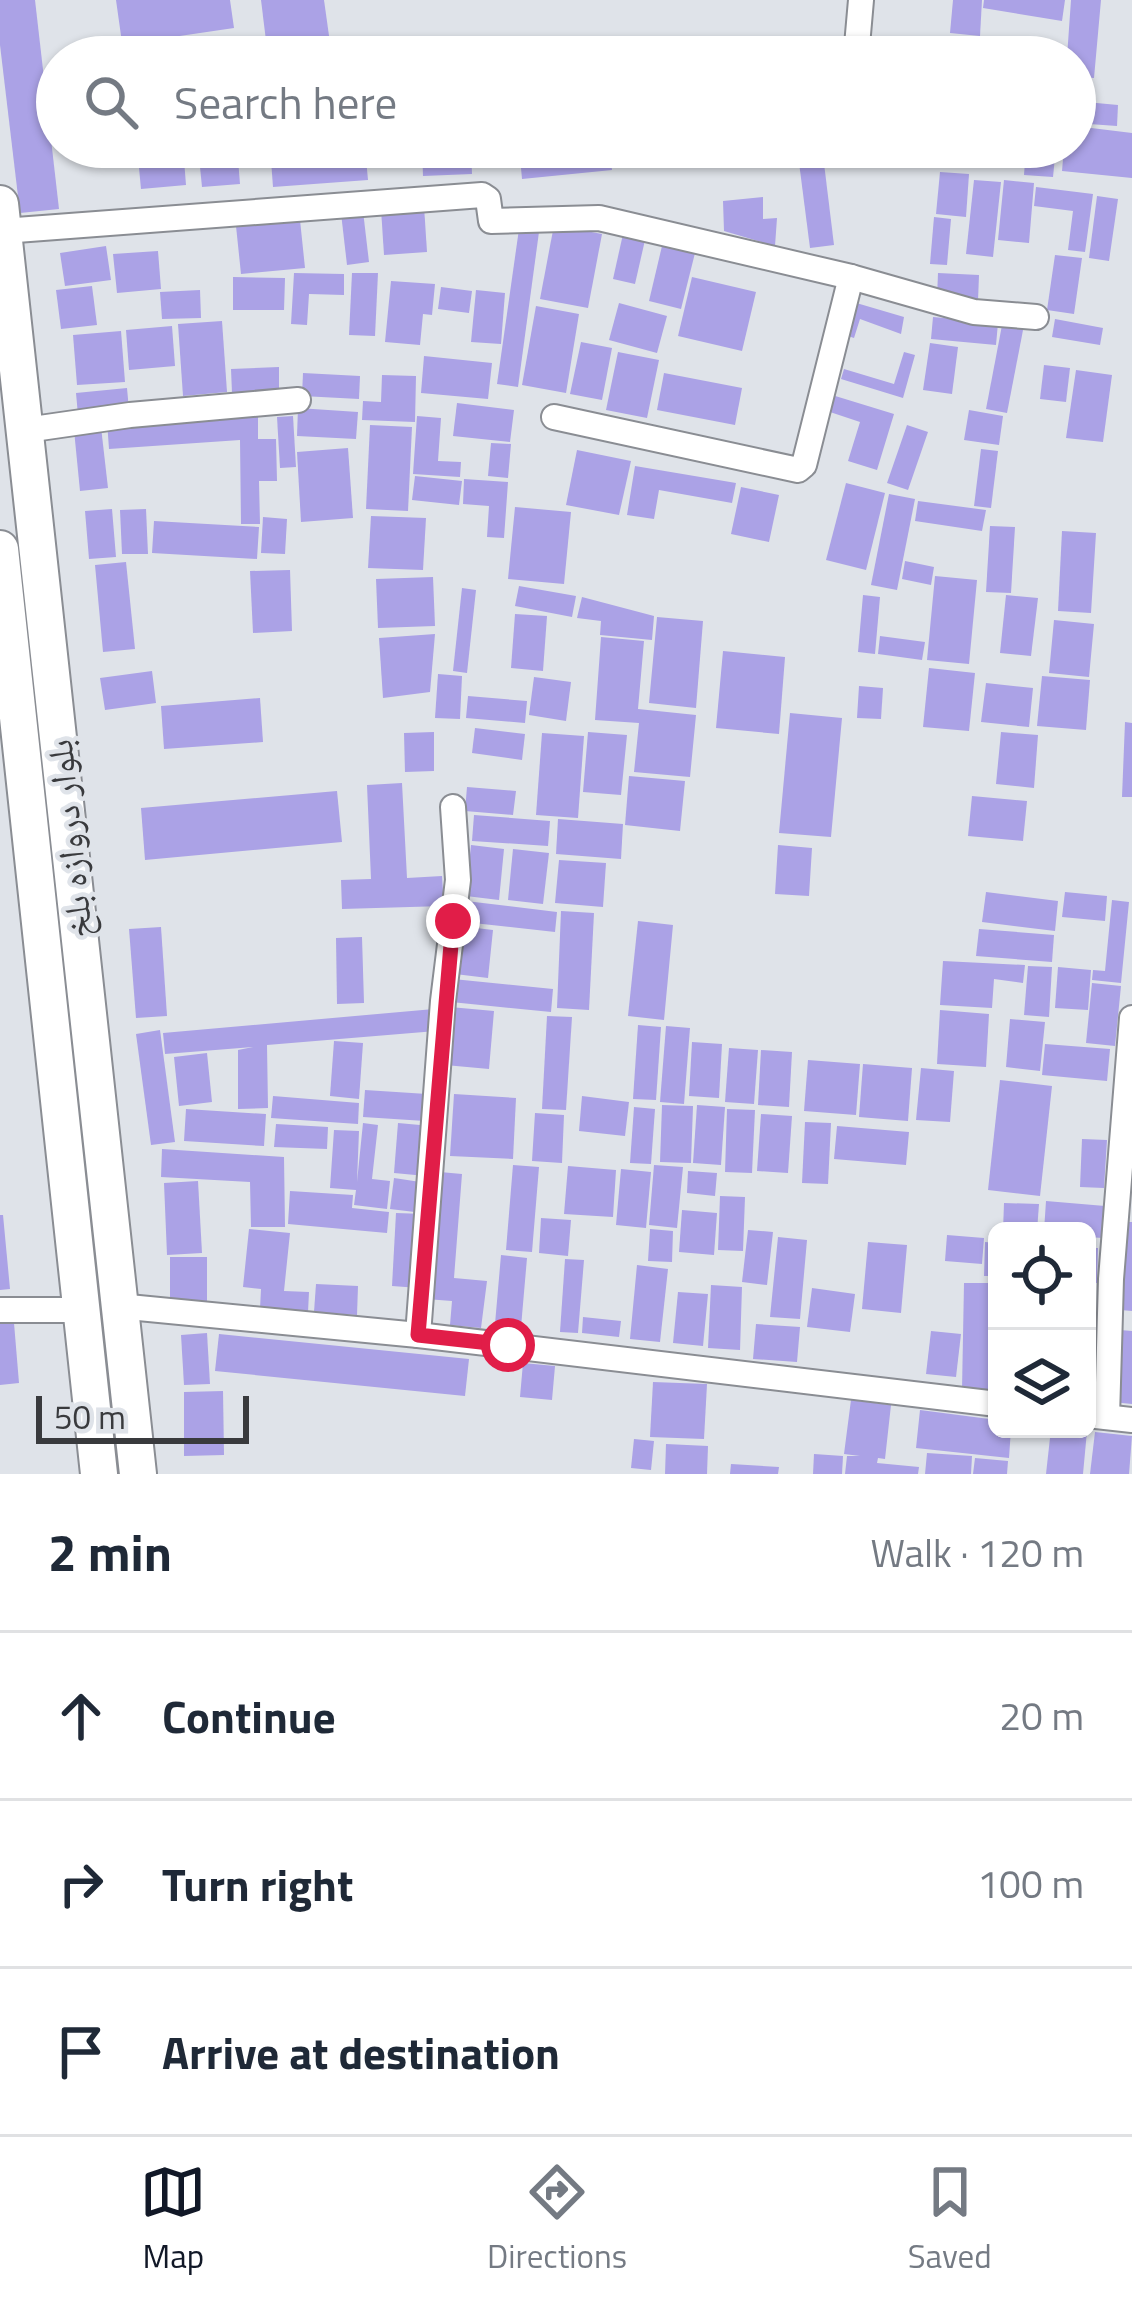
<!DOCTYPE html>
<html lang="en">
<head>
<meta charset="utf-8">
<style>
	body { margin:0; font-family:"Titillium Web","Noto Naskh Arabic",sans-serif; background:#f6f6f7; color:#1f2937 }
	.controls { position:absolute; right:36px; bottom:36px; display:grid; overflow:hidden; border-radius:18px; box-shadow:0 3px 9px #0004 }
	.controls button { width:108px; height:108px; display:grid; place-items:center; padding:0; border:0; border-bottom:3px solid #e0e1e3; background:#fff; color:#1f2937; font:60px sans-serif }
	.scale { position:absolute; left:36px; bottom:30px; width:213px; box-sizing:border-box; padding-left:12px; border:6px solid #393a3d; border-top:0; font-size:33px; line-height:42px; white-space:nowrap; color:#393a3d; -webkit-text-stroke:9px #dfe3e9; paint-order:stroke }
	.stop { position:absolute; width:36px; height:36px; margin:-27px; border:9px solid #e11d48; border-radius:50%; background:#fff }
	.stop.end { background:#e11d48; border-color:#fff; box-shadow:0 3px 12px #0008 }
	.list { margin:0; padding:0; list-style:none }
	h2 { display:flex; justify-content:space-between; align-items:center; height:156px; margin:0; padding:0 48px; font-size:51px }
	h2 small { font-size:39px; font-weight:400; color:#747a83 }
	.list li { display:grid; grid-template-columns:78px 1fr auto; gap:36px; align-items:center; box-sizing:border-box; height:168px; padding:0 48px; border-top:3px solid #e0e1e3 }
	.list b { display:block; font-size:45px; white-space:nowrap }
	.list em { font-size:39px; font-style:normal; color:#747a83 }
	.icon { flex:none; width:66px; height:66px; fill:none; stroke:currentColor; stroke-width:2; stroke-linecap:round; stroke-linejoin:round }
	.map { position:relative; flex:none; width:1132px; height:1474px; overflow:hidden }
	.search { position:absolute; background:#fff; box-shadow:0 3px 9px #0004; left:36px; right:36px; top:36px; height:132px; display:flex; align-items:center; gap:30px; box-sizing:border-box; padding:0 42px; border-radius:66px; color:#747a83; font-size:45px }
	.sheet { height:660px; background:#fff }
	nav { display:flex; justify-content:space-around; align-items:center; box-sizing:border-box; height:168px; border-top:3px solid #e0e1e3; background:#fff; font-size:33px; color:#747a83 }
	nav a { display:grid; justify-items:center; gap:6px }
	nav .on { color:#111827 }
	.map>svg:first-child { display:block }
	.building { fill:#aba2e6 }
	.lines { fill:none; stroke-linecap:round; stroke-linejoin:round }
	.street-casing { stroke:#8a8d93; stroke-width:28 }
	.primary-casing { stroke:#8a8d93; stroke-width:40 }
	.street { stroke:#fff; stroke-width:24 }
	.primary { stroke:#fff; stroke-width:36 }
	.route { stroke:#e11d48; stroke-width:15 }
	.labels { text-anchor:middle; stroke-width:9; stroke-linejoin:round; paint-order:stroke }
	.street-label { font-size:36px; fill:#393a3d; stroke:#dfe3e9 }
</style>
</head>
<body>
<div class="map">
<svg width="1132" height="1474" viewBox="0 0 1132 1474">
	<rect width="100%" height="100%" fill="#dfe3e9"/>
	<g class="building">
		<polygon points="0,0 35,0 59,209 20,213 0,45"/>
		<polygon points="116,0 230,0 234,28 166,38 168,54 124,57"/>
		<polygon points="261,0 324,0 331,50 268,57"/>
		<polygon points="953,0 982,0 980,36 950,33"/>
		<polygon points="984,0 1065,0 1062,21 983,8"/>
		<polygon points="1071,0 1101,0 1094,78 1075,77 1075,57 1067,57"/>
		<polygon points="955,37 1007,42 1005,57 953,57"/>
		<polygon points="467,45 468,57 419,57 418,47"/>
		<polygon points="1075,101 1118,105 1117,126 1075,123"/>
		<polygon points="1075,126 1132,133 1132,178 1062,171 1064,147 1075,147"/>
		<polygon points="137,147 183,147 186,185 141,189"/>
		<polygon points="198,147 237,147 240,184 202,187"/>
		<polygon points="270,147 365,147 368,180 273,187"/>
		<polygon points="422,147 471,147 472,174 423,176"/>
		<polygon points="519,147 609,147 612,170 522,179"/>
		<polygon points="797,147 822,147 834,245 810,248"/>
		<polygon points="951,147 1021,147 1020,165 950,158"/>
		<polygon points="1026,147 1056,147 1053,177 1024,175"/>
		<polygon points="940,172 969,174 966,217 936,214"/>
		<polygon points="974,180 1001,182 993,257 966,254"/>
		<polygon points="1004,180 1034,183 1029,243 998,240"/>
		<polygon points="1036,187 1093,194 1085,252 1068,250 1073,211 1034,206"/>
		<polygon points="1097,196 1118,199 1109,261 1089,258"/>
		<polygon points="763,197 763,219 777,218 775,246 724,231 723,201"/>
		<polygon points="424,206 427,252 384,255 381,209"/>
		<polygon points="363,211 369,262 347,265 341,213"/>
		<polygon points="934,217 951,219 947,265 930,264"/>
		<polygon points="300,220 305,268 241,274 236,226"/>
		<polygon points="554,225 602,234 588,308 540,299"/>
		<polygon points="519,229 539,232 518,387 497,384"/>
		<polygon points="623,234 645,240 635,284 613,279"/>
		<polygon points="106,246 111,280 65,286 60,253"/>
		<polygon points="662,246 695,253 681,309 649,301"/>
		<polygon points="158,251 161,289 117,293 113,254"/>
		<polygon points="1055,255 1082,258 1074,314 1047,310"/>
		<polygon points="294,273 344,274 344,295 309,294 307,325 291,324"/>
		<polygon points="352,273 378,273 375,336 349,335"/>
		<polygon points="938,273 979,275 978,301 937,298"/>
		<polygon points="233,277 285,278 284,310 233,310"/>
		<polygon points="692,277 756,292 742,351 678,336"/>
		<polygon points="391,281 435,284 432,315 423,314 420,345 385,342"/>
		<polygon points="92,286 97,325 61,329 56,290"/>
		<polygon points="441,287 472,291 469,313 438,309"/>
		<polygon points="200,290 201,318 162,319 160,292"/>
		<polygon points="476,290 505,293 501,344 471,342"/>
		<polygon points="853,302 904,317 901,334 860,319 854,338 845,335"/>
		<polygon points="619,303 667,316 657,353 609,340"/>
		<polygon points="536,306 579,314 566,393 522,385"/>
		<polygon points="933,317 998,323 996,345 931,339"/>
		<polygon points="1055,319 1103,328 1100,345 1052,337"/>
		<polygon points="1003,320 1024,325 1007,413 986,409"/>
		<polygon points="222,321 227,392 183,396 178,324"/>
		<polygon points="172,326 175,366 129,370 126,330"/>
		<polygon points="121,331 125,382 77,385 73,335"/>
		<polygon points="581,342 612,348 602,400 570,394"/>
		<polygon points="930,343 958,347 952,394 923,390"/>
		<polygon points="618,352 659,360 647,418 606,410"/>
		<polygon points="904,352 915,355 903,398 841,379 844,369 894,384"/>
		<polygon points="424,356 492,363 488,399 421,393"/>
		<polygon points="1044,365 1070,368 1066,402 1040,399"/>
		<polygon points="279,367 279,391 232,393 231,369"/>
		<polygon points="1076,370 1112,375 1103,442 1066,438"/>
		<polygon points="303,373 360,376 359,399 302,396"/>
		<polygon points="664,373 742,388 735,425 657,410"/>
		<polygon points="382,375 416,376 415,422 362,420 363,401 381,402"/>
		<polygon points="127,388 129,410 78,415 76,393"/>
		<polygon points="832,395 894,414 877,470 848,461 860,422 827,411"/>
		<polygon points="457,403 514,410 510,442 453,436"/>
		<polygon points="298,408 358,412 356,439 297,436"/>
		<polygon points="969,410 1003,416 999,445 964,440"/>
		<polygon points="258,411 258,439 276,439 277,481 259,481 260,524 241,524 240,440 109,449 107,421"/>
		<polygon points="293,416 296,467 280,468 277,417"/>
		<polygon points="417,416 441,418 438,461 461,462 460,477 413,474"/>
		<polygon points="370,425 412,427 408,511 366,509"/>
		<polygon points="907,425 928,432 908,490 887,483"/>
		<polygon points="101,427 108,488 80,491 74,430"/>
		<polygon points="491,443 511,444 508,478 488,476"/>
		<polygon points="348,448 353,518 301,522 297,452"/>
		<polygon points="981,449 998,451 991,508 974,506"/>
		<polygon points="577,450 631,461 619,515 566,505"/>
		<polygon points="635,466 736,483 732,503 659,490 654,519 627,515"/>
		<polygon points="415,476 462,481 459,505 412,500"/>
		<polygon points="464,479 508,482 504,538 487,537 489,506 463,504"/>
		<polygon points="846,483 885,493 866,570 826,560"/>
		<polygon points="741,487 779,495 769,542 731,534"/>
		<polygon points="889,494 915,499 897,590 871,585"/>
		<polygon points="918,501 986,510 982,531 915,521"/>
		<polygon points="515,507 571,512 564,584 508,579"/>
		<polygon points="112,509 116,557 89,559 85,511"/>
		<polygon points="146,509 148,554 122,554 120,510"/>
		<polygon points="371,516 426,518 423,570 368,568"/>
		<polygon points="263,517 287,519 285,554 261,553"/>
		<polygon points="154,521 259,527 257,559 152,553"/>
		<polygon points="990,526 1015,527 1011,593 986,592"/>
		<polygon points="1062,531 1096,533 1091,613 1058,611"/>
		<polygon points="905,561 934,567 931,585 902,579"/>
		<polygon points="126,562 135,649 103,652 95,565"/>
		<polygon points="290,570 292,631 253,633 250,571"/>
		<polygon points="935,576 977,580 969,664 927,660"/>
		<polygon points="433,577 435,626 378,628 376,579"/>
		<polygon points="519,586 576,596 572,617 515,606"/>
		<polygon points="462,588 476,590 467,673 453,671"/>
		<polygon points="863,595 880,597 875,654 858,652"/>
		<polygon points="1006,595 1038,598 1031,656 1000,653"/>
		<polygon points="582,597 654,616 652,640 600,635 601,621 577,618"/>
		<polygon points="515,614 547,616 543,671 511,668"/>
		<polygon points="657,617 703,621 696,708 649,703"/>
		<polygon points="1054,620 1094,624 1089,677 1049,673"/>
		<polygon points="435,634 430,692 383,698 379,638"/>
		<polygon points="880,636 925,642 922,660 878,654"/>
		<polygon points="601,637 644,641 638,709 696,715 690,777 634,772 639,723 595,720"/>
		<polygon points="723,651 785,657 779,734 716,728"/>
		<polygon points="929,668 975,673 969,731 923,727"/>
		<polygon points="152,671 156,703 105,710 100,678"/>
		<polygon points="438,674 462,676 460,719 435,718"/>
		<polygon points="1042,676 1090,680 1086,730 1037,726"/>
		<polygon points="534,677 571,682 566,721 529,715"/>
		<polygon points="986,683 1033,688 1029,727 981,722"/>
		<polygon points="859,686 883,688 881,719 857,718"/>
		<polygon points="468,696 527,701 525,723 466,718"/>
		<polygon points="260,698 263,742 164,749 161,706"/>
		<polygon points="790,713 842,718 831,837 779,833"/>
		<polygon points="1125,722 1132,723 1132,797 1122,797"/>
		<polygon points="475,728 525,734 522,760 472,753"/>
		<polygon points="434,732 434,771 405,772 404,733"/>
		<polygon points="588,732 627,735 621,795 583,792"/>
		<polygon points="1001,732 1038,735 1034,788 996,784"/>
		<polygon points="542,733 584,736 578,818 536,815"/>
		<polygon points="629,776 685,781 680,831 625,825"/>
		<polygon points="402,783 407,878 442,876 444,906 342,909 341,880 371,879 367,785"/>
		<polygon points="467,787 516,791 513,815 465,811"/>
		<polygon points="337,791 342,842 145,860 141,808"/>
		<polygon points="972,796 1027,801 1023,841 968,836"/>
		<polygon points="474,815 550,821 548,846 472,841"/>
		<polygon points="558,819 623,824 621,859 556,854"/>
		<polygon points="471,845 504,849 499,900 466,896"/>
		<polygon points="778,845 812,848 809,896 775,894"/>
		<polygon points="513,849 549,853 543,904 508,900"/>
		<polygon points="559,860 606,863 603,907 555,903"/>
		<polygon points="986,892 1058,901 1055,931 982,922"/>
		<polygon points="1065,892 1107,896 1105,921 1062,917"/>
		<polygon points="1112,900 1129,902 1121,983 1092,980 1093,970 1105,971"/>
		<polygon points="466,901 557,912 555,932 464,922"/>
		<polygon points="561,911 594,913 589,1010 557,1008"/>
		<polygon points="638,921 673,925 664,1020 628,1016"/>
		<polygon points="459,926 493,930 488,978 455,974"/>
		<polygon points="161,927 167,1016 136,1018 129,929"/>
		<polygon points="979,929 1054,935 1052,962 976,956"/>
		<polygon points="362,937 364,1003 337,1004 336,938"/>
		<polygon points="943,961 1025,965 1023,983 994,979 992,1008 940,1005"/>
		<polygon points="1028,966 1052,967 1049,1017 1024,1015"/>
		<polygon points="1058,967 1091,970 1088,1010 1055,1008"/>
		<polygon points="453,979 553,989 551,1012 451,1002"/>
		<polygon points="1092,983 1121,986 1115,1046 1086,1043"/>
		<polygon points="450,1007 494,1011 489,1069 445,1065"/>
		<polygon points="434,1009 436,1031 267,1045 268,1108 238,1109 238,1050 253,1047 165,1054 163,1033"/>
		<polygon points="940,1010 989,1014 986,1067 937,1064"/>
		<polygon points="547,1016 572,1017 566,1110 542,1109"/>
		<polygon points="1010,1019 1045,1022 1040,1071 1006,1067"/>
		<polygon points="638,1025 661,1027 656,1100 633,1099"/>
		<polygon points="666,1026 690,1028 684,1104 660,1102"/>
		<polygon points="160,1030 175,1142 151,1145 136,1034"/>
		<polygon points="334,1041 363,1043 359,1099 330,1096"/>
		<polygon points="692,1042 722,1044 719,1098 689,1096"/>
		<polygon points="1045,1044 1110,1049 1107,1081 1042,1075"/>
		<polygon points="729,1048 758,1050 754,1104 725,1102"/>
		<polygon points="761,1050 792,1052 789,1107 758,1105"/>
		<polygon points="207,1053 212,1102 179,1106 174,1057"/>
		<polygon points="808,1060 860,1064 856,1115 804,1111"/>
		<polygon points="863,1064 912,1068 908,1121 859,1117"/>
		<polygon points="921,1068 954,1071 950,1122 916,1120"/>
		<polygon points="1000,1080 1052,1086 1040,1196 988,1190"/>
		<polygon points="365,1090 427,1094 425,1121 363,1117"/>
		<polygon points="454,1094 516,1098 513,1159 450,1156"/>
		<polygon points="273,1096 359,1103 358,1124 271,1118"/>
		<polygon points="582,1096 629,1102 625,1136 579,1131"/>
		<polygon points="662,1105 693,1106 691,1163 660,1162"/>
		<polygon points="697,1105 725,1107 721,1165 693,1163"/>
		<polygon points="634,1107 655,1109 651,1164 630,1163"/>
		<polygon points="186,1109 266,1114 264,1146 184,1141"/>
		<polygon points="727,1109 755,1110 752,1173 725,1172"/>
		<polygon points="535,1113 564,1115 562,1163 532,1161"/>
		<polygon points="761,1114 792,1116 788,1173 757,1171"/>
		<polygon points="805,1122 831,1123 828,1184 802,1183"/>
		<polygon points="363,1123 378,1125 372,1179 390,1181 387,1209 354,1205 356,1190 330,1188 334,1130 359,1131 357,1182"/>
		<polygon points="398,1123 431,1126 426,1176 394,1173"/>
		<polygon points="276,1124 328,1127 327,1149 274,1147"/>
		<polygon points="837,1126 909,1132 906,1165 834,1159"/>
		<polygon points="1082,1139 1107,1140 1104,1188 1080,1187"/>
		<polygon points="162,1149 284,1157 285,1227 251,1227 250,1182 161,1177"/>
		<polygon points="513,1165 539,1167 532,1252 506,1250"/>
		<polygon points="654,1165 683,1167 677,1228 649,1225"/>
		<polygon points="568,1166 616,1170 613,1217 564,1214"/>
		<polygon points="621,1169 651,1172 646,1228 616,1225"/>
		<polygon points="688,1171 717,1173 715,1196 687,1193"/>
		<polygon points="440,1172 462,1174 454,1278 487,1281 481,1328 450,1325 452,1301 426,1299"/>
		<polygon points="394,1178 427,1183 423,1213 390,1209"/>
		<polygon points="198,1181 202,1253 167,1255 164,1183"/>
		<polygon points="290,1191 353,1195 352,1208 389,1212 387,1233 288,1224"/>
		<polygon points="720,1196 745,1197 743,1251 718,1250"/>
		<polygon points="1046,1201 1105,1206 1103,1238 1087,1237 1087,1231 1044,1231"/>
		<polygon points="1004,1203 1039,1204 1037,1231 1003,1231"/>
		<polygon points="682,1210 717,1213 714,1255 679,1252"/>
		<polygon points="396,1213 424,1214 419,1288 392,1286"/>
		<polygon points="0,1215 3,1215 10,1289 0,1290"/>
		<polygon points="541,1218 571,1220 568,1256 539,1253"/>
		<polygon points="1129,1222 1132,1222 1132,1311 1121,1310"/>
		<polygon points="249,1229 290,1233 284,1291 309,1292 308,1312 260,1309 261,1289 243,1287"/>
		<polygon points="650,1229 673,1231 672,1262 648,1261"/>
		<polygon points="748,1230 773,1232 767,1285 742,1282"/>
		<polygon points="947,1235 984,1238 982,1264 945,1261"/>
		<polygon points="778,1237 807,1240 800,1319 770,1317"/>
		<polygon points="868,1242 907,1245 901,1313 862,1309"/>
		<polygon points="985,1242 997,1243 997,1276 984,1276"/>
		<polygon points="1087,1248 1098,1248 1097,1283 1087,1282"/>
		<polygon points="501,1255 527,1258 521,1327 495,1324"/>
		<polygon points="170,1257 207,1257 207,1307 170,1306"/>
		<polygon points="565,1259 584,1260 578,1333 560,1332"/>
		<polygon points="637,1265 668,1269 660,1342 630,1339"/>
		<polygon points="964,1283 997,1283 997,1395 962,1390"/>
		<polygon points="316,1284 358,1286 357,1315 314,1312"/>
		<polygon points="711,1285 742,1287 740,1350 708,1348"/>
		<polygon points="812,1288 855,1294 850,1332 807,1327"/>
		<polygon points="678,1292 708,1294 703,1346 673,1343"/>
		<polygon points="583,1317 621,1321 619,1337 582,1333"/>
		<polygon points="1087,1317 1104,1318 1097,1402 1087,1402"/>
		<polygon points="14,1323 19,1383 0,1385 0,1324"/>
		<polygon points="756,1324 800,1327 797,1362 753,1359"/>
		<polygon points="1120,1330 1132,1331 1132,1404 1112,1402"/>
		<polygon points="931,1331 961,1334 956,1377 926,1374"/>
		<polygon points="207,1333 210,1384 184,1385 181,1335"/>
		<polygon points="219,1334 469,1359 465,1396 215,1371"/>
		<polygon points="523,1363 555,1366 552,1400 520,1397"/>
		<polygon points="653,1382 707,1384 704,1439 650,1437"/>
		<polygon points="223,1391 224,1455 184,1456 184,1392"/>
		<polygon points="851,1400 891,1405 885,1459 878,1458 877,1463 919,1467 918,1474 845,1474 847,1456 860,1456 844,1454"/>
		<polygon points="920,1410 997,1420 997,1429 1011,1429 1009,1458 916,1448"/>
		<polygon points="1051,1429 1087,1431 1083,1474 1046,1474"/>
		<polygon points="1095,1432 1132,1436 1129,1474 1090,1474"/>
		<polygon points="634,1439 654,1441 651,1470 631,1468"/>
		<polygon points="666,1444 708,1446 707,1474 665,1474"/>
		<polygon points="927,1453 972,1456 971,1474 925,1474"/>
		<polygon points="814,1454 843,1456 842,1474 813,1474"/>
		<polygon points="975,1458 1008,1461 1007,1474 973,1474"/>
		<polygon points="731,1464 779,1467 778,1474 730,1474"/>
	</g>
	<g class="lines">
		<defs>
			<g id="street">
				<polyline points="856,57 861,0"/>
				<polyline points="3,231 482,195 488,199 491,221 599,218 851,277 974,312 1036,317"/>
				<polyline points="554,417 798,470 804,465 851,277"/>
				<polyline points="26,430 130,415 298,400"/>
				<polyline points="118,1306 418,1335 997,1404"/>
				<polyline points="0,1310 80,1310"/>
				<polyline points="418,1335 443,1001 458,880 453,807"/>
				<polyline points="1087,1415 1132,1420"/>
				<polyline points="1107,1417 1111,1279 1132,1018"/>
			</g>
			<g id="primary">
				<polyline points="0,204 138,1474"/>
				<polyline points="0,549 99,1474"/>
			</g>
		</defs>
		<use href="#street" class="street-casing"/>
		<use href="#primary" class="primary-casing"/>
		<use href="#street" class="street"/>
		<use href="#primary" class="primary"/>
	</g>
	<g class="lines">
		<polyline class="route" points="453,921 418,1335 508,1345"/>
	</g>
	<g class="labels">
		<g class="street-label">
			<text transform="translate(69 839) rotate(-96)" y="13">بلوار دروازه بلخ</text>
		</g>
	</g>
</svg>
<div class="controls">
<button><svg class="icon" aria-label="locate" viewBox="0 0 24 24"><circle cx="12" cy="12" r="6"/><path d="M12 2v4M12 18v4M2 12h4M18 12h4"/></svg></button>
<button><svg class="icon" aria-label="layers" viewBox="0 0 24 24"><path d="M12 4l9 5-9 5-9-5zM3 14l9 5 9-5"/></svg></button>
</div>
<div class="scale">50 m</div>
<div class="stop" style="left:508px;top:1345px"></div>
<div class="stop end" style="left:453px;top:921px"></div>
<div class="search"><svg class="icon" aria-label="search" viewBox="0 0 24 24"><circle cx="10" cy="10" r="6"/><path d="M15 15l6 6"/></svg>Search here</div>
</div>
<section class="sheet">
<h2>2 min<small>Walk · 120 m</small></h2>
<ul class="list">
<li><svg class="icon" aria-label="ahead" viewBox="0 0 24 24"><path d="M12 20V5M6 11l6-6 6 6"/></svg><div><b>Continue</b></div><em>20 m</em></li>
<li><svg class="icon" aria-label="right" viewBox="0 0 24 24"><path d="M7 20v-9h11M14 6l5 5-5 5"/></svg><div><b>Turn right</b></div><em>100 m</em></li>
<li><svg class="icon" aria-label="arrive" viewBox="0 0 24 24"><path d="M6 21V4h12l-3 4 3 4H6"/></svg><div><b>Arrive at destination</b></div></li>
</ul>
</section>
<nav>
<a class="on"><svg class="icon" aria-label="map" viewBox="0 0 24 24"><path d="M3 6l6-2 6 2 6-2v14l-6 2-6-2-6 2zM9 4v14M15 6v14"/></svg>Map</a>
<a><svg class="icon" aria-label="directions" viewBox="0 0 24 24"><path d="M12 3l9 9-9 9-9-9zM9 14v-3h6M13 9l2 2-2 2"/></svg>Directions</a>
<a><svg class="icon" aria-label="saved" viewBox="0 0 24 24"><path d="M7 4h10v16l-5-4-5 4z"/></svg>Saved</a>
</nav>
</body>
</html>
